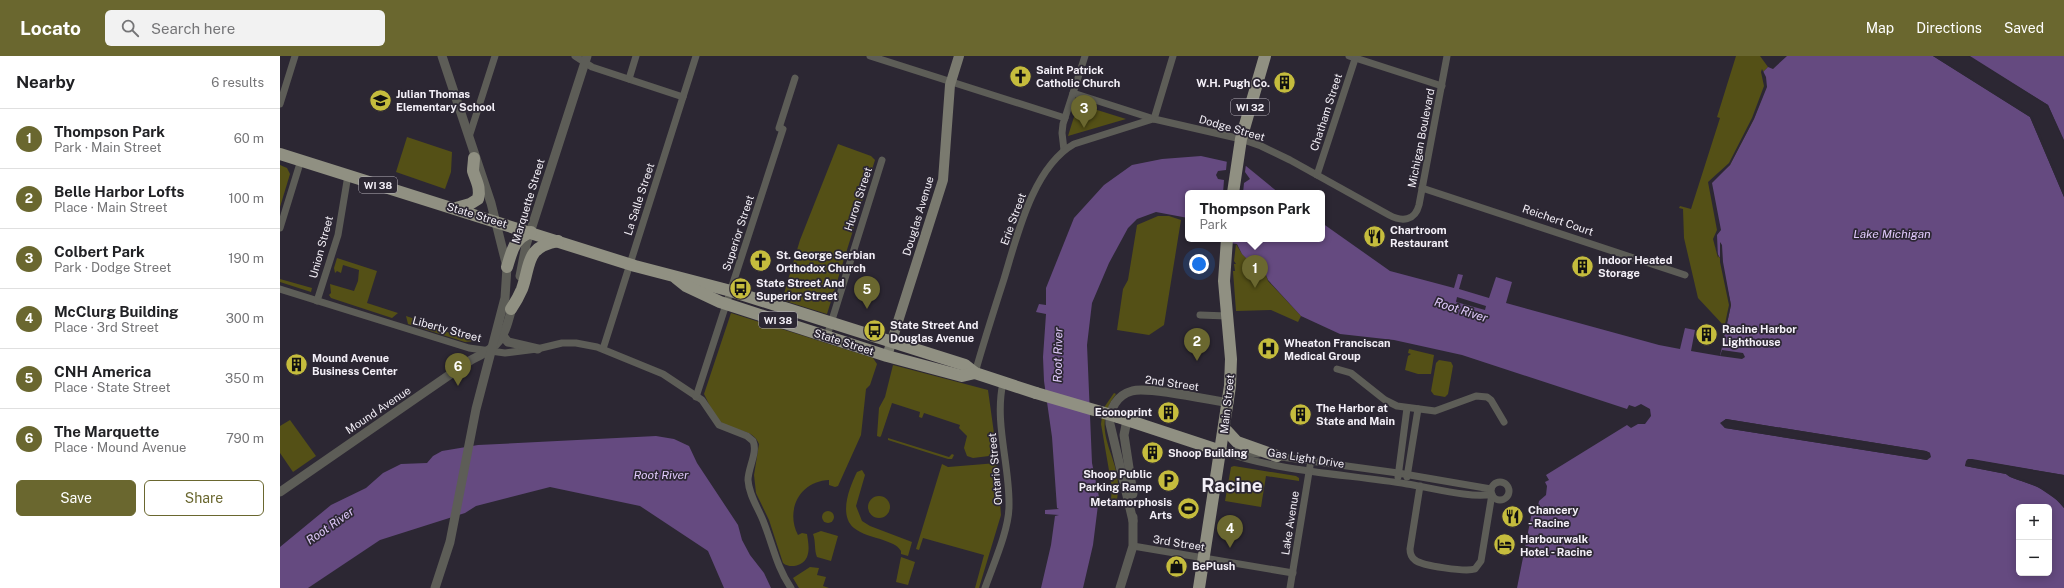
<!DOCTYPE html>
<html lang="en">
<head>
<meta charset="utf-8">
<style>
	body { margin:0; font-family:"Public Sans",sans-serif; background:#f2f2f2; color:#202124 }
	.controls { position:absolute; right:12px; bottom:12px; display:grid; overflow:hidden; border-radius:6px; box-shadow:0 2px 10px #0003 }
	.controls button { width:36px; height:36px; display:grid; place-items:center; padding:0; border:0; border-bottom:1px solid #e0e0e0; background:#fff; color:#202124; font:20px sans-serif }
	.you { position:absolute; left:919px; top:208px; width:14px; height:14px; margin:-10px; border:3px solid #fff; border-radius:50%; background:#1a73e8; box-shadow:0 0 0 6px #1a73e833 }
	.badge { display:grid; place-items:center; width:26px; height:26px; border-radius:50%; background:#6a672f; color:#fff; font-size:13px; font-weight:700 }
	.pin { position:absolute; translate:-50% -33px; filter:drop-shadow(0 1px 2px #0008) }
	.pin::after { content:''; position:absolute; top:21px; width:14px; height:12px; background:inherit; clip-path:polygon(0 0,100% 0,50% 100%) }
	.popup { position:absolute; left:905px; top:134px; width:140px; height:52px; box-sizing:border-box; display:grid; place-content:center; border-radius:6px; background:#fff; filter:drop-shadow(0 1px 3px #0005); font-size:13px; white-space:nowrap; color:#757577 }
	.popup b { font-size:15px; color:#202124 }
	.popup::after { content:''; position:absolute; left:50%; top:100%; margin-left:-8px; border:8px solid transparent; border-top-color:#fff }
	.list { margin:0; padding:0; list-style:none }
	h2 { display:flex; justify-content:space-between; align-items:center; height:52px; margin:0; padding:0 16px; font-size:17px }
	h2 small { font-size:13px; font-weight:400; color:#757577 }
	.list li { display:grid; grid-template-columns:26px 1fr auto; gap:12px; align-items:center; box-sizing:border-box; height:60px; padding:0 16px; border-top:1px solid #e0e0e0 }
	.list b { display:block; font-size:15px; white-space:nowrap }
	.list p { margin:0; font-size:13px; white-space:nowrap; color:#757577 }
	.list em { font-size:13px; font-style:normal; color:#757577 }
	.actions { display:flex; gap:8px; padding:12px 16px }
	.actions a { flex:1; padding:9px 0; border:1px solid #6a672f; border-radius:6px; text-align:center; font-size:14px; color:#6a672f }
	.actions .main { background:#6a672f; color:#fff }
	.icon { flex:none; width:22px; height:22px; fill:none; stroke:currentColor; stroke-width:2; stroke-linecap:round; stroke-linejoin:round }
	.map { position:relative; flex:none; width:1784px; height:532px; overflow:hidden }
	header { display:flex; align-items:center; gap:24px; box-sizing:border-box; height:56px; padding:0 20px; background:#6a672f; color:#fff }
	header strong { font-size:19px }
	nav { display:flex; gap:22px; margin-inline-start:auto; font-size:14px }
	.search { width:280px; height:36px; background:#f2f2f2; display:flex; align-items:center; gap:10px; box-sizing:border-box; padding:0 14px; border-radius:6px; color:#757577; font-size:15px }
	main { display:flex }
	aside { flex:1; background:#fff }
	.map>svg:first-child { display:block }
	.green { fill:#545016 }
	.water { fill:#654a80; fill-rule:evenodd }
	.pier { fill:#2c2733; fill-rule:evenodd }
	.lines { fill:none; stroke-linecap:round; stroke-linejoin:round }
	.minor { stroke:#5d5d57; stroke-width:7 }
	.tertiary { stroke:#5d5d57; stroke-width:9 }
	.secondary { stroke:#7a7a6f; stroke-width:10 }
	.primary { stroke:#909082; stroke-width:12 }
	.primary-bridge { stroke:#909082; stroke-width:12 }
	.labels { text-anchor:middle; stroke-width:3.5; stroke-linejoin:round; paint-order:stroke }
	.shield { fill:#2c2733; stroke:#b7b3bc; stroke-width:1 }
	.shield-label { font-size:10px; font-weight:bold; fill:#f3eff7 }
	.poi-label { font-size:11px; font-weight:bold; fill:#f3eff7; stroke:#2c2733; text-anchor:start }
	.street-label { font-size:11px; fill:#f3eff7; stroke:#2c2733 }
	.water-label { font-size:12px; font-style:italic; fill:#e0c9fb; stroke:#2c2733 }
	.town-label { font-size:19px; font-weight:bold; fill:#f3eff7; stroke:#2c2733 }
</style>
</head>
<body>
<header>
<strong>Locato</strong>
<div class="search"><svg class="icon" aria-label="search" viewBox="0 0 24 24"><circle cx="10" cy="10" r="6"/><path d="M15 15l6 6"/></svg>Search here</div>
<nav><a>Map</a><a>Directions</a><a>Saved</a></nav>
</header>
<main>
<aside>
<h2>Nearby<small>6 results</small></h2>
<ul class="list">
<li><span class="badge">1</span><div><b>Thompson Park</b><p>Park · Main Street</p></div><em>60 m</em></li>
<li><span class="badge">2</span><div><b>Belle Harbor Lofts</b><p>Place · Main Street</p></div><em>100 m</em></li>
<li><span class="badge">3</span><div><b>Colbert Park</b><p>Park · Dodge Street</p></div><em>190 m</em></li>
<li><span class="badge">4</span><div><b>McClurg Building</b><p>Place · 3rd Street</p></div><em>300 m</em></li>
<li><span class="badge">5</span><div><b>CNH America</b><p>Place · State Street</p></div><em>350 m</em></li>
<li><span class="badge">6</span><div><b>The Marquette</b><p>Place · Mound Avenue</p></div><em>790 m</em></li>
</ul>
<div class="actions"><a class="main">Save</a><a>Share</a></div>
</aside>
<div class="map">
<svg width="1784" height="532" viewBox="0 0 1784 532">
	<rect width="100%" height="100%" fill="#2c2733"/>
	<g class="green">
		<polygon points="1456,0 1480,0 1488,11 1483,16 1486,30 1436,191 1438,200 1441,203 1451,249 1446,272 1418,242 1404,182 1403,153 1399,152 1400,150 1411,153 1440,62 1437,61"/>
		<polygon points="798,48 846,63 788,80"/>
		<polygon points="127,81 172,96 171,116 165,133 116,116"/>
		<polygon points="558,88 591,100 595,104 547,258 502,244 520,184"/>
		<polygon points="0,109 7,112 10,118 0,151"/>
		<polygon points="878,160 889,160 901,164 884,269 869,279 837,274 843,233 848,224 857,169"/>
		<polygon points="956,188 962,198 986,219 988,225 1021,260 1018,266 991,254 956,255 953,215 955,215 954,208 956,208 954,205"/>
		<polygon points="57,202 97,215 87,247 118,257 112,262 51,242 49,239 51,237 50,228 74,235 78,225 79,214 63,209 61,217 57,215 55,217 54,212"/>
		<polygon points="0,223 32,232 31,236 0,226"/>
		<path d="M451 257 593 302 597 308 590 329 586 333 581 379 558 430 555 431 549 429V424C520 425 505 454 518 479L522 477 527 478C528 485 530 494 527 501 523 510 510 513 503 507L489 464 476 437 474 419 479 388C473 372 454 376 442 367 434 362 429 347 424 338Z"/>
		<polygon points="126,260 135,263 135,266 196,285 185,286 128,268"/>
		<polygon points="1129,293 1154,299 1151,318 1138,318 1125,314 1128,300 1131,298 1128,297"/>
		<polygon points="1159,304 1171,306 1173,310 1168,338 1165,341 1154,339 1151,335 1156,307"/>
		<polygon points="613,309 708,334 717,399 693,402 687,400 684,392 687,380 679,372 680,369 644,357 642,362 639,361 640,356 612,347 601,380 600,381 597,380 599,352 605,341"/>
		<path d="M834 337 836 338C806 378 846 403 837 444L831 443 832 432 821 368 823 353Z"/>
		<polygon points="10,364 36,400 13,416 0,397 0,370"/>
		<polygon points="608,382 669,401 672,398 674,399 672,403 668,403 608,384"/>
		<polygon points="717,407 721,459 699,532 695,532 704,499 643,482 639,494 636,493 662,408 668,411"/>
		<polygon points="954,410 1016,420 1019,422 1019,425 986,420 981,451 945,445 951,411"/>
		<path d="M582 414 585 419 576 450 582 465 590 470 632 486 628 500 621 498V495C617 488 610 487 603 484 594 481 581 478 574 472 558 459 570 430 577 416Z"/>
		<circle cx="599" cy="451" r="11"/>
		<circle cx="548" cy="461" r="6"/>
		<path d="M541 475 558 480 551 505 537 501C534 494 536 486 533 478Z"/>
		<polygon points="621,501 635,506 628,529 616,526"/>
		<polygon points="530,511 539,512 537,519 546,521 543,530 549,532 519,532 513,522"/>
	</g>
	<g class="water">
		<path d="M1507 0H1653L1750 61 1784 141V419L1692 403H1688L1685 410 1726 418C1732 423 1740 424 1747 427 1762 432 1774 440 1784 452V532H1237L1253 451 1258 450 1259 445 1266 439 1267 430 1265 426 1269 424 1266 419 1347 369 1351 372 1358 368H1365L1371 360 1370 353 1361 348 1355 351 1349 349 1347 353 1182 299 1114 284 1060 278 1021 260 988 224 986 219 982 218 962 198 957 188 936 185 935 183H1042V167L1110 215 1174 232 1178 218 1183 219 1179 233 1209 242 1216 221 1232 226 1226 247 1379 289 1400 293 1405 272 1415 274 1411 295 1440 300 1451 249 1441 203C1435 196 1432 182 1440 174L1430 127 1450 109 1474 63 1486 31 1483 16 1488 11 1493 13ZM1446 363 1646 395 1650 397 1647 404 1445 372 1441 367ZM1739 451H1769V517H1739Z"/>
		<polygon points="1690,0 1784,0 1784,84 1768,49"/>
		<polygon points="921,100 966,110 999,137 908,137 908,162 876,156 857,163 848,172 829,207 812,247 807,289 808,312 812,407 819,441 813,489 803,532 761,532 771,489 775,460 779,459 765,458 765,454 779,453 777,452 772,381 764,325 763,301 766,258 756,256 759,248 766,249 766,232 794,162 824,129 852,109 882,103"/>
		<polygon points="376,380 394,383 409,390 417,407 458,469 462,484 470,499 484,517 491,532 444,532 428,495 360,450 270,431 196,450 185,457 100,484 28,532 0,532 0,491 51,449 86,432 103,417 121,408 147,407 153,400 162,395 198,389"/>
	</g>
	<g class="pier">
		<polygon points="1653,0 1657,0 1752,60 1784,135 1784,141 1750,61"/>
		<polygon points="1688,0 1768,49 1784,86 1767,50"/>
		<polygon points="1482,13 1486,21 1487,31 1474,63 1450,109 1432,127 1441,174 1437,179 1438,202 1433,183 1437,174 1428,126 1449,107 1472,62 1484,30 1481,16"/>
		<polygon points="947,104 966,108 965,116 970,123 964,127 963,137 943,137 944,124 938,123 936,119 938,115 946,114"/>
		<polygon points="1440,186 1442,189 1443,206 1451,249 1446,272 1445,268 1449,249 1440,206"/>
		<polygon points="1177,241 1206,250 1205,254 1176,246"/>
		<polygon points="1442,294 1463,297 1465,301 1462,303 1440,300"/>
		<path d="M1446 363 1646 395 1650 397 1651 401 1647 404 1445 372 1440 367ZM1446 365 1646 397 1648 400 1646 402 1445 370 1443 367Z"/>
		<polygon points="1688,403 1784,419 1784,420 1692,405 1687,407 1727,416 1731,419 1759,429 1779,443 1784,449 1784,452 1777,444 1758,431 1730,421 1726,418 1685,410 1686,405"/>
		<polygon points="1245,490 1256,492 1254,502 1243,500"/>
	</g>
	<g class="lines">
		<g class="minor">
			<polyline points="295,0 312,11 403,41"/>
			<polyline points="590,0 785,62"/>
			<polyline points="1069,0 1162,30"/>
			<polyline points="349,23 356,0"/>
			<path d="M793 37 874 63 961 83 981 90 1010 104 1109 159C1122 166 1135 165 1139 149L1167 0"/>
			<polyline points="0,48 15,0"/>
			<polyline points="874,63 893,0"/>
			<polyline points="189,81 215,0"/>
			<polyline points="784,94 782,77 783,68 805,0"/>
			<polyline points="1037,119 1076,0"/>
			<polyline points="1142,132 1405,219"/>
			<polyline points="0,172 21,104"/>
			<path d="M0 233 189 292 225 297 257 293 282 287H296L317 291 383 318 422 344 439 369 467 380 473 385C478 396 468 412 468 424 469 440 479 453 484 467 493 490 497 512 511 532"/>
			<polyline points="37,245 58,179 68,119"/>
			<polyline points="920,259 947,260"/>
			<polyline points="547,280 602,104"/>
			<polyline points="323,293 416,0"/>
			<polyline points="1057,313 1071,317 1105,344 1117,350 1155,355 1196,340 1207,341 1211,344 1224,366"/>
			<path d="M695 317C704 285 714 254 724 223 737 180 753 111 794 88L873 63"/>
			<polyline points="416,341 503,73 499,72 515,22"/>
			<path d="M941 395C1000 416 1066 418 1127 428 1149 431 1192 443 1212 438L1201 505 1195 513C1186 516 1142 510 1135 504 1131 501 1130 497 1130 493L1140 430"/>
			<polyline points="950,395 978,398"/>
			<polyline points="994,400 1118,417 1211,433"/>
			<polyline points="1118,421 1127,352"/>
			<polyline points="1127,421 1138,353"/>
			<circle cx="1220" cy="435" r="9"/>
			<polyline points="853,490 1013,517"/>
			<path d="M705 532C713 509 729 474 729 450 730 410 714 366 723 327"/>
			<polyline points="1010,532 1030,410"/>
		</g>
		<g class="tertiary">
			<polyline points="240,220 246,189 307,0"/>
			<polyline points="223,280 228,286 258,293"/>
			<polyline points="847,364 844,379 853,438"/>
			<path d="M0 436 191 304C223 289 224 281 233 248"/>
			<path d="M853 465 830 368C829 353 837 339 852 335 868 330 929 344 949 347"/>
			<polyline points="155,532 170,486 196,353 225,242 227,211 211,147 162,0"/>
			<polyline points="840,532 853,490 853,461"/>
		</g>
		<polyline class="secondary" points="607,300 663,124 670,29 679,0"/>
		<g class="primary">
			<polyline points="0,98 355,210 451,235 685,309 695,317 756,337"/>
			<polyline points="953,137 961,83 985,0"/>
			<path d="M176 152 190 148 198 143C201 132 196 125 193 115 193 111 194 106 194 102"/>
			<path d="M227 211C232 195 234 182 251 176"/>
			<polyline points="396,222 406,230 440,246 607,300 682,320 695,317"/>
			<path d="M231 253C235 247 239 240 242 233 251 208 245 191 278 185"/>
			<polyline points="838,361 941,395"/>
			<polyline points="945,373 957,386 997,400"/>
			<polyline points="919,532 950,330 951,303 944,225 947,183"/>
		</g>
		<polyline class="primary-bridge" points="756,337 838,361"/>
	</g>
	<defs>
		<symbol id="church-disc" viewBox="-11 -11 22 22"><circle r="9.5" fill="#c5bc3d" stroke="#2c2733"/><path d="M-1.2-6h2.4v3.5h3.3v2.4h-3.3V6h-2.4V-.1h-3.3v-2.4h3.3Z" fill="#111"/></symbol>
		<symbol id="building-disc" viewBox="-11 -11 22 22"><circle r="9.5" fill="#c5bc3d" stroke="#2c2733"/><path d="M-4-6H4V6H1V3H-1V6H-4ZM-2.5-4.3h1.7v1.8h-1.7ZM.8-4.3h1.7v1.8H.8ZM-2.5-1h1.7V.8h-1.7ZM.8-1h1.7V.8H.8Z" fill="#111"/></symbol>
		<symbol id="school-disc" viewBox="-11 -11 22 22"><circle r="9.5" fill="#c5bc3d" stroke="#2c2733"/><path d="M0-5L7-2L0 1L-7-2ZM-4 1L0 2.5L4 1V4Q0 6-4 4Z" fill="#111"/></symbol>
		<symbol id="restaurant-disc" viewBox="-11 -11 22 22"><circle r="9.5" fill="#c5bc3d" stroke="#2c2733"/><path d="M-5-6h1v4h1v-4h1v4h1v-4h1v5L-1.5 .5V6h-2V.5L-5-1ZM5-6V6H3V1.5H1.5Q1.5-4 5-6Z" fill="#111"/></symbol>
		<symbol id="bus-disc" viewBox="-11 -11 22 22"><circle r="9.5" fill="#c5bc3d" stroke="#2c2733"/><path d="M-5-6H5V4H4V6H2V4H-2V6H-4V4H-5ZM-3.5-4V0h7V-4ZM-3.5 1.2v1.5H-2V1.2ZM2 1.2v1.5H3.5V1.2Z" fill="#111"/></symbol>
		<symbol id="hospital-disc" viewBox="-11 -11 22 22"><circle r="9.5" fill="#c5bc3d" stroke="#2c2733"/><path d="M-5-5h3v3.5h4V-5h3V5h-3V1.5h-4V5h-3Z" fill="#111"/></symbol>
		<symbol id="parking-disc" viewBox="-11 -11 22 22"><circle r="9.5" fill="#c5bc3d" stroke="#2c2733"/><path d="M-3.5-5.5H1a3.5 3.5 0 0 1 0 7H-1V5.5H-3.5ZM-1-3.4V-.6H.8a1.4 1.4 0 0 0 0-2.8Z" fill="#111"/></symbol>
		<symbol id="stadium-disc" viewBox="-11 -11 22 22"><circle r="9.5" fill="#c5bc3d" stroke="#2c2733"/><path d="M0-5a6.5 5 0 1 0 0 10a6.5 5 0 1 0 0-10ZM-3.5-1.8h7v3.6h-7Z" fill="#111"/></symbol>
		<symbol id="hotel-disc" viewBox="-11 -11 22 22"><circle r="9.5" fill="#c5bc3d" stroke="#2c2733"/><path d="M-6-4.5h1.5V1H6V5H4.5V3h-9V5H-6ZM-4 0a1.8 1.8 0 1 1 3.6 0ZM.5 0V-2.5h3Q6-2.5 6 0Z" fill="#111"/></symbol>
		<symbol id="shop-disc" viewBox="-11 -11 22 22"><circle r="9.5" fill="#c5bc3d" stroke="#2c2733"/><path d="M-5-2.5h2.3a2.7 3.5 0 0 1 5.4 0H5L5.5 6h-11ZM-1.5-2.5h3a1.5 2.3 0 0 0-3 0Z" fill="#111"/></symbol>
	</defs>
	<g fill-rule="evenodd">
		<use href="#church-disc" x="728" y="8" width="25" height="25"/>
		<use href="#building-disc" x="992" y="14" width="25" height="25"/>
		<use href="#school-disc" x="88" y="32" width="25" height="25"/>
		<use href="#restaurant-disc" x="1082" y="168" width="25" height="25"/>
		<use href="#church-disc" x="468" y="192" width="25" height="25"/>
		<use href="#building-disc" x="1290" y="198" width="25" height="25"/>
		<use href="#bus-disc" x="448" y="220" width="25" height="25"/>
		<use href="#bus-disc" x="582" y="262" width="25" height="25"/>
		<use href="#building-disc" x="1414" y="266" width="25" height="25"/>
		<use href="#hospital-disc" x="976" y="280" width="25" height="25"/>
		<use href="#building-disc" x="4" y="296" width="25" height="25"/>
		<use href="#building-disc" x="876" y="344" width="25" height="25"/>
		<use href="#building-disc" x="1008" y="346" width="25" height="25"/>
		<use href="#building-disc" x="860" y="384" width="25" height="25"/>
		<use href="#parking-disc" x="876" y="412" width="25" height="25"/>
		<use href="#stadium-disc" x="896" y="440" width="25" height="25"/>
		<use href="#restaurant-disc" x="1220" y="448" width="25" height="25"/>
		<use href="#hotel-disc" x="1212" y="476" width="25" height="25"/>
		<use href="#shop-disc" x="884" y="498" width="25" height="25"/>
	</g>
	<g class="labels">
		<g class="shield">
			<rect x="951" y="43" width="38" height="16" rx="3"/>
			<rect x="79" y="121" width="38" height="16" rx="3"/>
			<rect x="479" y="256" width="38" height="16" rx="3"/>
		</g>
		<g class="shield-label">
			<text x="970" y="55">WI 32</text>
			<text x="98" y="133">WI 38</text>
			<text x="498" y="268">WI 38</text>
		</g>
		<g class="poi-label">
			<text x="756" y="18">Saint Patrick<tspan x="756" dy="13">Catholic Church</tspan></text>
			<text x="990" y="31" text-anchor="end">W.H. Pugh Co.</text>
			<text x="116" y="42">Julian Thomas<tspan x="116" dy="13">Elementary School</tspan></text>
			<text x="1110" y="178">Chartroom<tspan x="1110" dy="13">Restaurant</tspan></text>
			<text x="496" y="203">St. George Serbian<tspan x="496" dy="13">Orthodox Church</tspan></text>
			<text x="1318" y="208">Indoor Heated<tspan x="1318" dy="13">Storage</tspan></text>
			<text x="476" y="231">State Street And<tspan x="476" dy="13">Superior Street</tspan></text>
			<text x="610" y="273">State Street And<tspan x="610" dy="13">Douglas Avenue</tspan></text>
			<text x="1442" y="277">Racine Harbor<tspan x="1442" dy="13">Lighthouse</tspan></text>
			<text x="1004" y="291">Wheaton Franciscan<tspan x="1004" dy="13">Medical Group</tspan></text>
			<text x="32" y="306">Mound Avenue<tspan x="32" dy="13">Business Center</tspan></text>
			<text x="1036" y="356">The Harbor at<tspan x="1036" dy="13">State and Main</tspan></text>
			<text x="872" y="360" text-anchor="end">Econoprint</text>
			<text x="888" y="401">Shoop Building</text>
			<text x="872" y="422" text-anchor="end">Shoop Public<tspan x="872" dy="13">Parking Ramp</tspan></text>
			<text x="892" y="450" text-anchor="end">Metamorphosis<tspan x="892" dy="13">Arts</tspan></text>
			<text x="1248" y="458">Chancery<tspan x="1248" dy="13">- Racine</tspan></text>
			<text x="1240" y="487">Harbourwalk<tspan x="1240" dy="13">Hotel - Racine</tspan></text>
			<text x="912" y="514">BePlush</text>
		</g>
		<g class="street-label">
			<text transform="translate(1046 56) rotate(-72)" y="4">Chatham Street</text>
			<text transform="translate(952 72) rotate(16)" y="4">Dodge Street</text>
			<text transform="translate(1141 82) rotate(-79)" y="4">Michigan Boulevard</text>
			<text transform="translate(359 143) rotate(-72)" y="4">La Salle Street</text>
			<text transform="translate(578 143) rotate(-72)" y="4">Huron Street</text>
			<text transform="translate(248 145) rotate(-73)" y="4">Marquette Street</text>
			<text transform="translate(197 159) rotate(17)" y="4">State Street</text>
			<text transform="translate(638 160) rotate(-73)" y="4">Douglas Avenue</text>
			<text transform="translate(733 163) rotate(-70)" y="4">Erie Street</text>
			<text transform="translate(1278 164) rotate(19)" y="4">Reichert Court</text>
			<text transform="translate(458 177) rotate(-72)" y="4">Superior Street</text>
			<text transform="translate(41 191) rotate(-75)" y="4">Union Street</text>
			<text transform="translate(167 273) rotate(15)" y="4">Liberty Street</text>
			<text transform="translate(564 286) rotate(18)" y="4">State Street</text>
			<text transform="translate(892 327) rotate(8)" y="4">2nd Street</text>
			<text transform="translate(947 348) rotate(-84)" y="4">Main Street</text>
			<text transform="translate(98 354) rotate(-34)" y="4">Mound Avenue</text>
			<text transform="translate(1026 402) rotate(9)" y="4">Gas Light Drive</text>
			<text transform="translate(715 413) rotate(-95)" y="4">Ontario Street</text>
			<text transform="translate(1010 467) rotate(-81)" y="4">Lake Avenue</text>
			<text transform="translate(899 487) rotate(9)" y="4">3rd Street</text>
		</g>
		<g class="water-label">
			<text x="1612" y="182">Lake Michigan</text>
			<text transform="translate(1181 254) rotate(18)" y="4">Root River</text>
			<text transform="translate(778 299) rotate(-89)" y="4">Root River</text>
			<text x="381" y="423">Root River</text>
			<text transform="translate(50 470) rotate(-35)" y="4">Root River</text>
		</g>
		<g class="town-label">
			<text x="952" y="436">Racine</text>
		</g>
	</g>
</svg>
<div class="controls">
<button>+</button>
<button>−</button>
</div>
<div class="you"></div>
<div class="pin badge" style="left:975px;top:232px">1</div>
<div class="popup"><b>Thompson Park</b>Park</div>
<div class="pin badge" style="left:917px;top:305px">2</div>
<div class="pin badge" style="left:804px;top:72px">3</div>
<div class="pin badge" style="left:950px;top:492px">4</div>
<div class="pin badge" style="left:587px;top:253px">5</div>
<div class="pin badge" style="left:178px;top:330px">6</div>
</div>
</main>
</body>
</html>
